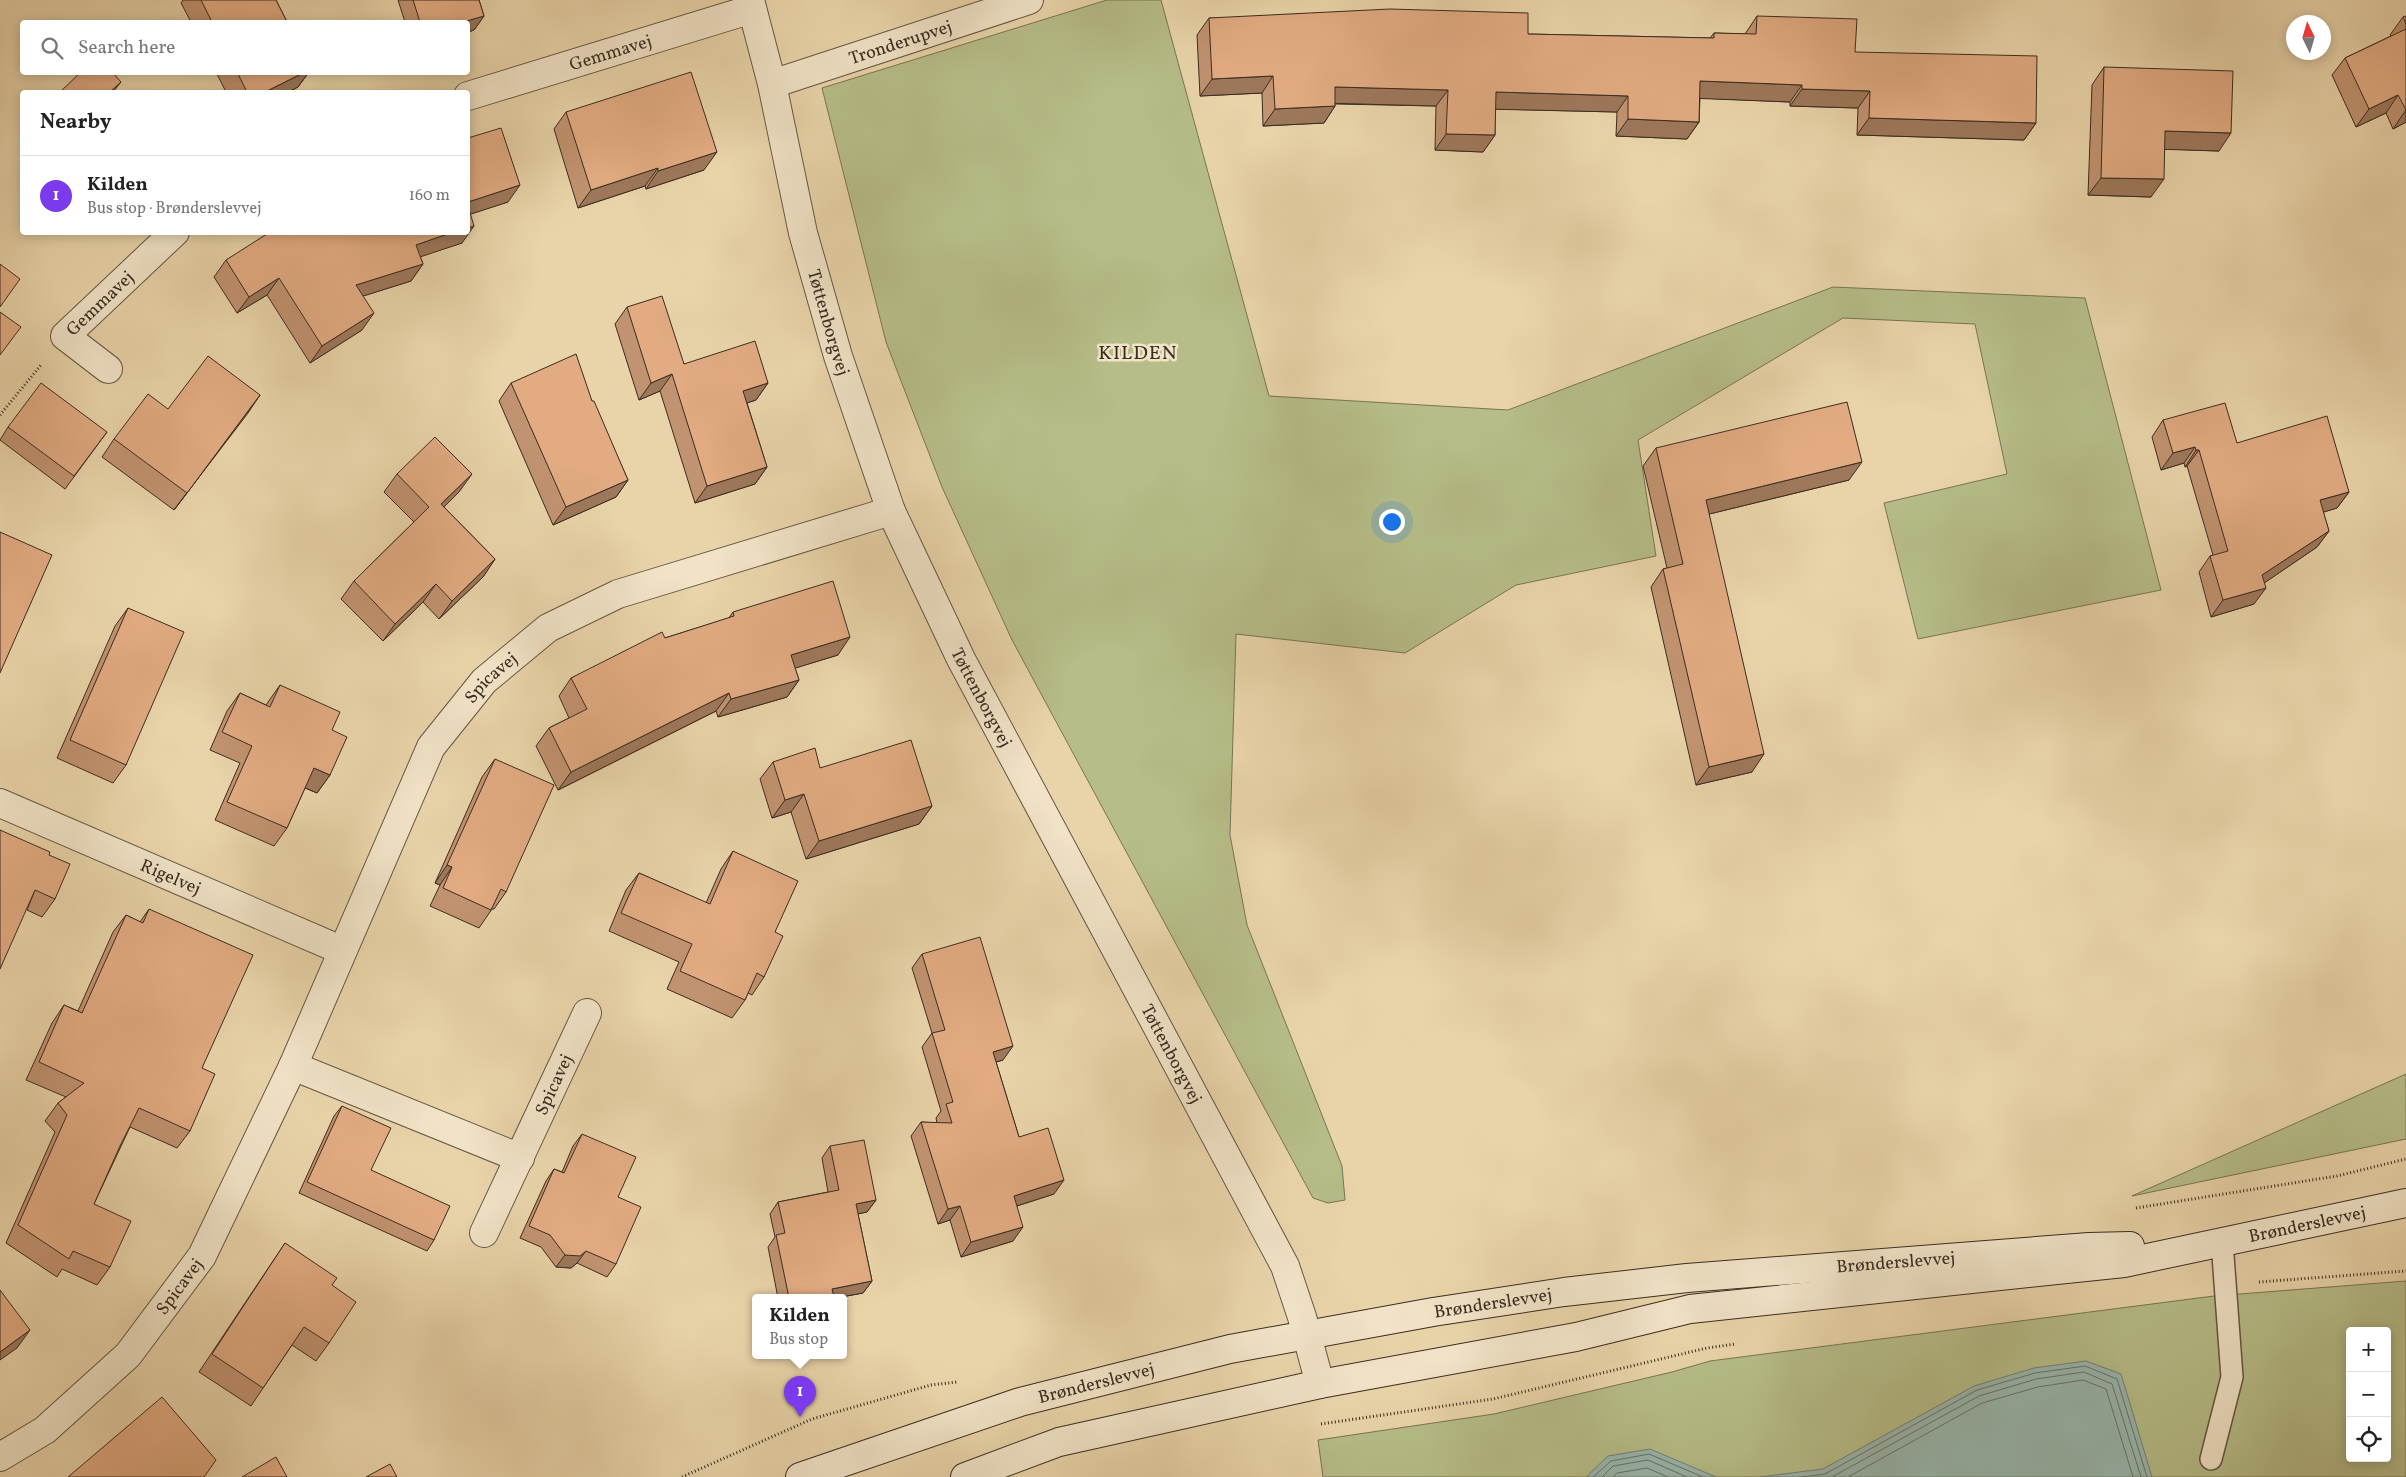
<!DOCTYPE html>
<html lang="en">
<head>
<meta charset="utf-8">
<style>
	body { margin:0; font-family:Vollkorn,serif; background:#f6f6f6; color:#222 }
	.controls { position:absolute; right:15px; bottom:15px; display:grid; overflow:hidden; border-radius:5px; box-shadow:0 2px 12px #0003 }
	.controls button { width:45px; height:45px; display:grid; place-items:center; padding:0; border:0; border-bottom:1px solid #e0e0e0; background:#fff; color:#222; font:25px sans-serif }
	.compass { position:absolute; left:2286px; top:15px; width:45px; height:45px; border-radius:50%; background:#fff; box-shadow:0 2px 12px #0003; rotate:355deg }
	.you { position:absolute; left:1391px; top:521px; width:18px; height:18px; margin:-12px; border:4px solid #fff; border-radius:50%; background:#1a73e8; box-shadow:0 0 0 8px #1a73e833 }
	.badge { display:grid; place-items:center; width:32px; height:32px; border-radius:50%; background:#7c3aed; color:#fff; font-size:16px; font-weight:700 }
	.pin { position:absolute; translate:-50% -41px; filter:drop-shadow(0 1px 2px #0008) }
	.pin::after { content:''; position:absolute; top:26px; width:18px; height:15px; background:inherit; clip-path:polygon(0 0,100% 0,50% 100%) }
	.popup { position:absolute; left:752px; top:1294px; width:95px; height:65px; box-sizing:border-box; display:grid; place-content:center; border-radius:5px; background:#fff; filter:drop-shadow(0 1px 4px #0005); font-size:16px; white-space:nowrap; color:#767676 }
	.popup b { font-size:19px; color:#222 }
	.popup::after { content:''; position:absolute; left:50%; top:100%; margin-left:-10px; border:10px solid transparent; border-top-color:#fff }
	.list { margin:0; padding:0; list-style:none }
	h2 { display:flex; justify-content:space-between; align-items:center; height:65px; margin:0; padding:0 20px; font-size:21px }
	h2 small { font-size:16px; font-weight:400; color:#767676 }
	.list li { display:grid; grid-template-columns:32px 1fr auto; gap:15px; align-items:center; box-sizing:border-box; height:80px; padding:0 20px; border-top:1px solid #e0e0e0 }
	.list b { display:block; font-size:19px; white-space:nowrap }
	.list p { margin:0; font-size:16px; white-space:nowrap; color:#767676 }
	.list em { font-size:16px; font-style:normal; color:#767676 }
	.icon { flex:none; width:28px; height:28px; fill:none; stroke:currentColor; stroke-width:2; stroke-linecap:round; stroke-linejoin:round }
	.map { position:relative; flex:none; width:2406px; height:1477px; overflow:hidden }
	.search { position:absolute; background:#fff; box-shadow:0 2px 12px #0003; left:20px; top:20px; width:450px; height:55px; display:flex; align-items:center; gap:12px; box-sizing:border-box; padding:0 18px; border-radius:5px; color:#767676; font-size:19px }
	.panel { position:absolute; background:#fff; box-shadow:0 2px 12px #0003; left:20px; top:90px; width:450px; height:145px; border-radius:5px }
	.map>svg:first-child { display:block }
	.green { fill:#b6bd88; stroke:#787554; fill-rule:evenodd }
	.water { fill:#98b7ae; stroke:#728076 }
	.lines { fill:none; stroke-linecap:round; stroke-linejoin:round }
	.shore { stroke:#697268; stroke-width:1 }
	.service-casing { stroke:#665743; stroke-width:24 }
	.minor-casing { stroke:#665743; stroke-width:30 }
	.secondary-casing { stroke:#3a2d21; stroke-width:30 }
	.path { stroke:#3a2d21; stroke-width:3; stroke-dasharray:1 2.5; stroke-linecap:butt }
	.service { stroke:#f1e3c7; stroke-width:21 }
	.minor { stroke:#f1e3c7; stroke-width:28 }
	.secondary { stroke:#f1e3c7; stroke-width:28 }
	.wall { fill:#c29370; stroke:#3a2d21 }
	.shaded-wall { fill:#9e785b; stroke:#3a2d21 }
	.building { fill:#e2ab82; stroke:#3a2d21 }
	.labels { text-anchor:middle; stroke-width:5; stroke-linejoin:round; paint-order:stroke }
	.street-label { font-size:18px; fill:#3a2d21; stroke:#f1e3c7 }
	.quarter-label { font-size:20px; letter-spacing:1px; fill:#3a2d21; stroke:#f1e3c7 }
</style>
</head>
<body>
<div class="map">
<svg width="2406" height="1477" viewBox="0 0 2406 1477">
	<rect width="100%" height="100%" fill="#e9d4a9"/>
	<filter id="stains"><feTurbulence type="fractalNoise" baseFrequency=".004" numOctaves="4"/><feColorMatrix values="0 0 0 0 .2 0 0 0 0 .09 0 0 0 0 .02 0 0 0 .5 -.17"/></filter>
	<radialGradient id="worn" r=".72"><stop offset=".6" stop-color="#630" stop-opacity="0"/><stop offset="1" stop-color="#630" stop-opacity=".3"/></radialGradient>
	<g class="green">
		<polygon points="1107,0 1161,0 1269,396 1508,410 1833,287 2085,298 2161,590 1918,639 1884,503 2007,474 1975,324 1843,318 1638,440 1656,556 1516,585 1405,653 1236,634 1230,835 1247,925 1342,1166 1345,1200 1328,1203 1313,1198 1012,640 942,487 886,342 822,88"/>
		<polygon points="2406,1074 2406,1139 2132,1196"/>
		<path d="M2406 1281V1477H1323L1318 1440 1494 1414 1672 1372 1710 1361 2214 1296ZM2350 1331H2387V1458H2350Z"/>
	</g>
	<g class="water">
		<polygon points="2086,1361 2121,1374 2152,1477 1760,1477 1823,1469 1974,1386 2034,1368"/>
		<polygon points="1650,1449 1716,1477 1586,1477 1608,1456"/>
	</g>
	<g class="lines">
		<g class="shore">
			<polyline points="1593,1477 1611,1461 1649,1454 1703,1477"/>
			<polyline points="1602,1477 1613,1466 1648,1460 1687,1477"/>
			<polyline points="1613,1477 1617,1473 1647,1468 1668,1477"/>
			<polyline points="1801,1477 1825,1474 1977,1390 2035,1373 2085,1366 2117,1379 2147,1477"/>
			<polyline points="1832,1477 1979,1396 2036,1379 2084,1372 2112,1384 2141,1477"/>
			<polyline points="1848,1477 1982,1403 2038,1387 2083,1380 2106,1389 2133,1477"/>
		</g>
		<defs>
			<polyline id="service" points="2211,1459 2232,1377 2222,1242"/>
			<g id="minor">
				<path id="s1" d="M750 0 772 84 803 233 838 356 891 511 961 659 1285 1266 1302 1317 1320 1384"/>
				<path id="s2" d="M772 84 1029 0"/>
				<path id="s3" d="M468 96 752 9"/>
				<path id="s4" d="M108 369 65 336 175 232"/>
				<path id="s5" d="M0 803 341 950"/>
				<polyline points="293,1066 520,1158"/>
				<path id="s6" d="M484 1233 587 1013"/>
				<path id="s7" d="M0 1457 45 1430 128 1355 202 1256 293 1066 431 747 484 681 548 628 618 594 891 511"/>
			</g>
			<g id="secondary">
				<path id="s8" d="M800 1477 1020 1402 1230 1349 1433 1312 1564 1292 1687 1278 2089 1247 2130 1246"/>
				<path id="s9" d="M965 1477 1059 1442 1320 1384 1576 1337 1690 1309 2124 1263 2406 1203"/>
			</g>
		</defs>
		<use href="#service" class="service-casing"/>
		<use href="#minor" class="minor-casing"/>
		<use href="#secondary" class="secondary-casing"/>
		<g class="path">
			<polyline points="0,415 41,365"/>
			<polyline points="2136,1208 2337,1176 2406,1159"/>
			<polyline points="2259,1282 2406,1271"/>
			<polyline points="1321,1424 1493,1399 1707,1348 1735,1344"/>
			<polyline points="682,1477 812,1419 931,1385 957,1382"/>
		</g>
		<use href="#service" class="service"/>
		<use href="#minor" class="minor"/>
		<use href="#secondary" class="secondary"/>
	</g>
	<g class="wall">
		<polygon points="183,0 276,0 287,22 191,22 181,3"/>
		<polygon points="398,0 479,0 484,16 474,30 468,32 468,22 405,22"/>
		<polygon points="1757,16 1855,52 2036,123 2024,140 1857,135 1858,108 1790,106 1790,102 1700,98 1699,122 1687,139 1616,136 1617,112 1495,109 1495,135 1483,152 1435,150 1436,106 1335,104 1335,106 1324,123 1263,126 1262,93 1200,96 1197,35 1209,18 1528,34 1710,38 1714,33 1745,34"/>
		<polygon points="2406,16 2406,122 2393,129 2386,113 2356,127 2332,75 2345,58 2391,36 2390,35 2403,17"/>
		<polygon points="2104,67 2219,151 2165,149 2151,197 2088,195 2092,85"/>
		<polygon points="216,72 309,72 298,87 288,92 226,92"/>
		<polygon points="566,112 704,170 646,189 645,186 578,208 554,129"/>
		<polygon points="468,138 508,202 470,214 462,243 420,256 423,264 411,281 363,296 362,330 310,363 267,295 237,313 214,277 226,260"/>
		<polygon points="627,307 684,364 768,383 756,400 747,403 767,467 755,484 695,503 660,391 639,400 615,324"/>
		<polygon points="511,383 592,401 628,480 616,497 553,525 499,401"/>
		<polygon points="260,395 174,510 102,457 114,439 168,409"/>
		<polygon points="2163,420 2237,443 2349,492 2337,508 2323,512 2329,531 2317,547 2264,583 2254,604 2211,617 2199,572 2210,556 2213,555 2187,466 2185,467 2184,463 2161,470 2152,437"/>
		<polygon points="8,427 107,432 65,489 0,440"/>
		<polygon points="1656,448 1849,480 1709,514 1752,772 1696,785 1651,587 1663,569 1667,568 1643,466"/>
		<polygon points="397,474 459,492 444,507 495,559 483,577 439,619 423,602 383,641 341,599 354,581 414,522 384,492"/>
		<polygon points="128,608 126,765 113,783 57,758 115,626"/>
		<polygon points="733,612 838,655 795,668 799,680 787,697 718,717 716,711 558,790 536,746 549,728 569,718 559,696 571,678 665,638 729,618"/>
		<polygon points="280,685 332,730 330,775 317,793 305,788 287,828 274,846 215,820 240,763 210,750 227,711 240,693 266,705"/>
		<polygon points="495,759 506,892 494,909 492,909 479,928 430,906 440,885 435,883 482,777"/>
		<polygon points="773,762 820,768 932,806 919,824 806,859 791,812 772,818 760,779"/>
		<polygon points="733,851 775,932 764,977 752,995 748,993 745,1000 732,1018 667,989 679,962 609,931 626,890 639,873 706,903 721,869"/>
		<polygon points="49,855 55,899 42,917 27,910"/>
		<polygon points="149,909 202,1068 190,1131 177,1148 130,1127 94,1204 110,1267 97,1285 62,1269 57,1277 6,1243 55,1132 45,1121 58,1103 66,1097 26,1080 52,1023 64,1005 78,1011 113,932 126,915 140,922"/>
		<polygon points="922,954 1003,1060 996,1062 1019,1137 1054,1194 1017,1206 1013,1241 961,1257 950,1220 938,1224 911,1136 921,1122 937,1123 936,1118 941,1111 922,1047 932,1033 912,968"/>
		<polygon points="342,1106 371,1170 434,1240 427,1251 299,1193 334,1116"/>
		<polygon points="582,1134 618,1197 616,1264 607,1277 577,1263 571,1268 556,1267 541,1247 520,1238 546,1181 554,1169 562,1172 573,1146"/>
		<polygon points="830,1146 876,1200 867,1212 858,1214 872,1281 863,1293 836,1298 778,1298 768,1247 775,1237 770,1214 778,1202 828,1192 822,1158"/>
		<polygon points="285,1243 332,1286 329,1343 316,1361 292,1345 251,1406 199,1372"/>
	</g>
	<g class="shaded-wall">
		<polygon points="484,16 474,30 468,32 468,22 463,22"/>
		<polygon points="305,72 309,72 298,87 288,92 265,92"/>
		<polygon points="1273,76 1262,93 1200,96 1212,79"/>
		<polygon points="1700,81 1802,85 1790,102 1688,98"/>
		<polygon points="121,82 113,92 110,92"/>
		<polygon points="1335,87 1448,90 1436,106 1323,103"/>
		<polygon points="1802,89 1870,91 1858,108 1790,106"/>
		<polygon points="1496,92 1628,96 1617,112 1484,109"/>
		<polygon points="2398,95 2386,113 2356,127 2369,109"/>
		<polygon points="1335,106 1324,123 1263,126 1275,109"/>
		<polygon points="2406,110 2406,122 2393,129"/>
		<polygon points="1869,118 2036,123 2024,140 1857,135"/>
		<polygon points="1628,119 1699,122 1687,139 1616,136"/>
		<polygon points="2165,131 2231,133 2219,151 2153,149"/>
		<polygon points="1446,134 1495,135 1483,152 1435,150"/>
		<polygon points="717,152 704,170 646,189 658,171"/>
		<polygon points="658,168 645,186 578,208 591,190"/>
		<polygon points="2101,178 2164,179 2151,197 2088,195"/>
		<polygon points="520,185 508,202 468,215 468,202"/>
		<polygon points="474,226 462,243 405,262 416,245 453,232 468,232 468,228"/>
		<polygon points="423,264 411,281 344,302 356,285"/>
		<polygon points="279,278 267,295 237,313 249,297"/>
		<polygon points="374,313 362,330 310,363 322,346"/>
		<polygon points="672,374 660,391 639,400 651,383"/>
		<polygon points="768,383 756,400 731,408 743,391"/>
		<polygon points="260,395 248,413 174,510 187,493"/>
		<polygon points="2195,447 2184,463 2161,470 2173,453"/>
		<polygon points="2196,450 2199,450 2187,466 2185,467"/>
		<polygon points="1862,462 1849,480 1693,518 1706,500"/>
		<polygon points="767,467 755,484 695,503 707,486"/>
		<polygon points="472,474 459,492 429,522 441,504"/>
		<polygon points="628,480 616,497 553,525 566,507"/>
		<polygon points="2349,492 2337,508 2308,517 2320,500"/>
		<polygon points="2329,531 2317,547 2251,592 2262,575"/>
		<polygon points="495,559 483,577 439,619 452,601"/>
		<polygon points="436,584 423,602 383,641 395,624"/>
		<polygon points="2266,588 2254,604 2211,617 2223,600"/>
		<polygon points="850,637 838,655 779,673 791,655"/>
		<polygon points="799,680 787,697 718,717 731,699"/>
		<polygon points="729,693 716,711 558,790 571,772"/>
		<polygon points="1764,754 1752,772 1696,785 1709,767"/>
		<polygon points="314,768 330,775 317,793 301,786"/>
		<polygon points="804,794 791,812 772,818 785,800"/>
		<polygon points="932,806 919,824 806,859 819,841"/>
		<polygon points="447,865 452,867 440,885 435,883"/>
		<polygon points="1013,1046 1003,1060 983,1066 993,1052"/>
		<polygon points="1064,1180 1054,1194 1004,1210 1014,1196"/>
		<polygon points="876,1200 867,1212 847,1216 856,1204"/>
		<polygon points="960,1206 950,1220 938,1224 948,1209"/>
		<polygon points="1023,1227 1013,1241 961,1257 971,1242"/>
		<polygon points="586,1251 577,1263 571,1268 556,1267 565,1255"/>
		<polygon points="872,1281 863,1293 836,1298 825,1298 832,1289"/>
		<polygon points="30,1330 17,1348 0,1360 0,1352"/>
	</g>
	<g class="building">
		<polygon points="201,0 276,0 287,22 212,22"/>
		<polygon points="413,0 479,0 484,16 463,22 420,22"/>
		<polygon points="1390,9 1528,13 1528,34 1714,38 1714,33 1756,34 1757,16 1857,19 1855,52 2037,56 2036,123 1869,118 1870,91 1802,89 1802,85 1700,81 1699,122 1628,119 1628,96 1496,92 1495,135 1446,134 1448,90 1335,87 1335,106 1275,109 1273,76 1212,79 1209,18"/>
		<polygon points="2406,16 2406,24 2403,17"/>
		<polygon points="2406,29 2406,110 2398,95 2369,109 2345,58"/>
		<polygon points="2104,67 2233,71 2231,133 2165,131 2164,179 2101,178"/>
		<polygon points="81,72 112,72 121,82 110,92 60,92"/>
		<polygon points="237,72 305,72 265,92 247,92"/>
		<polygon points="691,72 717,152 658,171 658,168 591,190 566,112"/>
		<polygon points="501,128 520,185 468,202 468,138"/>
		<polygon points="468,206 474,226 468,228"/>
		<polygon points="270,232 453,232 416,245 423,264 356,285 374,313 322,346 279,278 249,297 226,260"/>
		<polygon points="0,264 20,279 0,307"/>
		<polygon points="662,296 684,364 755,341 768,383 743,391 767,467 707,486 672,374 651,383 627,307"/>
		<polygon points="0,312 21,327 0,355"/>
		<polygon points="576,354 592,401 594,401 628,480 566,507 511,383"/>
		<polygon points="208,356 260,395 187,493 114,439 148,394 168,409"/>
		<polygon points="41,383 107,432 74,476 8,427"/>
		<polygon points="1847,402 1862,462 1706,500 1764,754 1709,767 1663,569 1683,564 1656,448"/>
		<polygon points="2225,403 2237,443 2327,416 2349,492 2320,500 2329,531 2262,575 2266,588 2223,600 2210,556 2228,551 2199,450 2196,450 2195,447 2173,453 2163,420"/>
		<polygon points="435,437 472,474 441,504 495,559 452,601 436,584 395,624 354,581 429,507 397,474"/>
		<polygon points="0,532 52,555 0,673"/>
		<polygon points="833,581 850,637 791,655 799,680 731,699 729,693 571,772 549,728 587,709 571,678 662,632 665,638 734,616 733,612"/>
		<polygon points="128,608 184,632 126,765 70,740"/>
		<polygon points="280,685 340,712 332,730 347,737 330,775 314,768 287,828 227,802 252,746 222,732 240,693 270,707"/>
		<polygon points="911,740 932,806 819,841 804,794 785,800 773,762 815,748 820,768"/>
		<polygon points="495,759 554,785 506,892 501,889 491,910 443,888 452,867 447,865"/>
		<polygon points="0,830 50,852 49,855 70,864 55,899 35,890 0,969"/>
		<polygon points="733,851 798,881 775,932 783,936 764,977 757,973 745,1000 680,971 692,944 621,913 639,873 710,904"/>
		<polygon points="149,909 253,955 202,1068 215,1074 190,1131 139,1108 120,1146 94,1204 131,1221 110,1267 73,1251 69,1259 18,1225 67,1115 58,1103 84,1083 39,1062 64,1005 82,1013 126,915 143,923"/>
		<polygon points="980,937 1013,1046 993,1052 1019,1137 1048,1128 1064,1180 1014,1196 1023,1227 971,1242 960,1206 948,1209 921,1122 952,1123 946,1104 953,1102 932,1033 945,1030 922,954"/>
		<polygon points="342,1106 391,1128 371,1170 450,1206 434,1240 307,1182"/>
		<polygon points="582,1134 636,1157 618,1197 641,1207 616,1264 586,1251 580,1256 565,1255 550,1235 529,1226 554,1169 564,1173"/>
		<polygon points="864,1140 876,1200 856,1204 872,1281 832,1289 834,1297 828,1298 789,1298 776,1235 785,1233 778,1202 839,1190 830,1146"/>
		<polygon points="285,1243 337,1278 332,1285 356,1302 329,1343 304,1327 263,1388 212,1354"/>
		<polygon points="0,1290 30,1330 0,1352"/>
		<polygon points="162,1397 216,1460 204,1477 68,1477"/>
		<polygon points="276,1457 287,1477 242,1477"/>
		<polygon points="390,1464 397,1477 366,1477"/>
	</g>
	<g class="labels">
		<g class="street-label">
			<text dy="6" stroke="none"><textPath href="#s2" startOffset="135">Tronderupvej</textPath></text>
			<text dy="6" stroke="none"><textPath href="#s3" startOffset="149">Gemmavej</textPath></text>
			<text dy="6" stroke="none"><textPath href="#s4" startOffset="102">Gemmavej</textPath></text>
			<text dy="6" stroke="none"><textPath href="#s1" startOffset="332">Tøttenborgvej</textPath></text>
			<text dy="6" stroke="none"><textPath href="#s7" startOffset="938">Spicavej</textPath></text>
			<text dy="6" stroke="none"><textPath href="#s1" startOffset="738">Tøttenborgvej</textPath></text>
			<text dy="6" stroke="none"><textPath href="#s5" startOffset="186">Rigelvej</textPath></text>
			<text dy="6" stroke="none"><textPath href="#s1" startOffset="1142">Tøttenborgvej</textPath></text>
			<text dy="6" stroke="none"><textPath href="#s6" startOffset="164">Spicavej</textPath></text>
			<text dy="6" stroke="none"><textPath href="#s9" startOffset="1369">Brønderslevvej</textPath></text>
			<text dy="6" stroke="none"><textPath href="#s8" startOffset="1121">Brønderslevvej</textPath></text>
			<text dy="6" stroke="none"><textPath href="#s7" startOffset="250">Spicavej</textPath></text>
			<text dy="6" stroke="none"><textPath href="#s8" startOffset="716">Brønderslevvej</textPath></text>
			<text dy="6" stroke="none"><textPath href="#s8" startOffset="311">Brønderslevvej</textPath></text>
		</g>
		<g class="quarter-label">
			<text x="1138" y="359">KILDEN</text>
		</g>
	</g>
	<rect width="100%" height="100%" filter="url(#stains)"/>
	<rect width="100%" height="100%" fill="url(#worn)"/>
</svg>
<div class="controls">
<button>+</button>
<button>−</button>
<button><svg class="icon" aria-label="locate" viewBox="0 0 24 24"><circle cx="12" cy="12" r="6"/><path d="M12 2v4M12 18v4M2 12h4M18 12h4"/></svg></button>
</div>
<svg class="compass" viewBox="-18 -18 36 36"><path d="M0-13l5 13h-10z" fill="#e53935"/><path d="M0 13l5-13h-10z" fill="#767676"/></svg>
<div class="you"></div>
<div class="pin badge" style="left:800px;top:1417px">1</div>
<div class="popup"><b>Kilden</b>Bus stop</div>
<div class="search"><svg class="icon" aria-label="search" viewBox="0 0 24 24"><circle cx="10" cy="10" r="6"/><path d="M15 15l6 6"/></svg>Search here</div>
<section class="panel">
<h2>Nearby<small></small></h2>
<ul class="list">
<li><span class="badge">1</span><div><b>Kilden</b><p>Bus stop · Brønderslevvej</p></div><em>160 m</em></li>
</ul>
</section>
</div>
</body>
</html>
